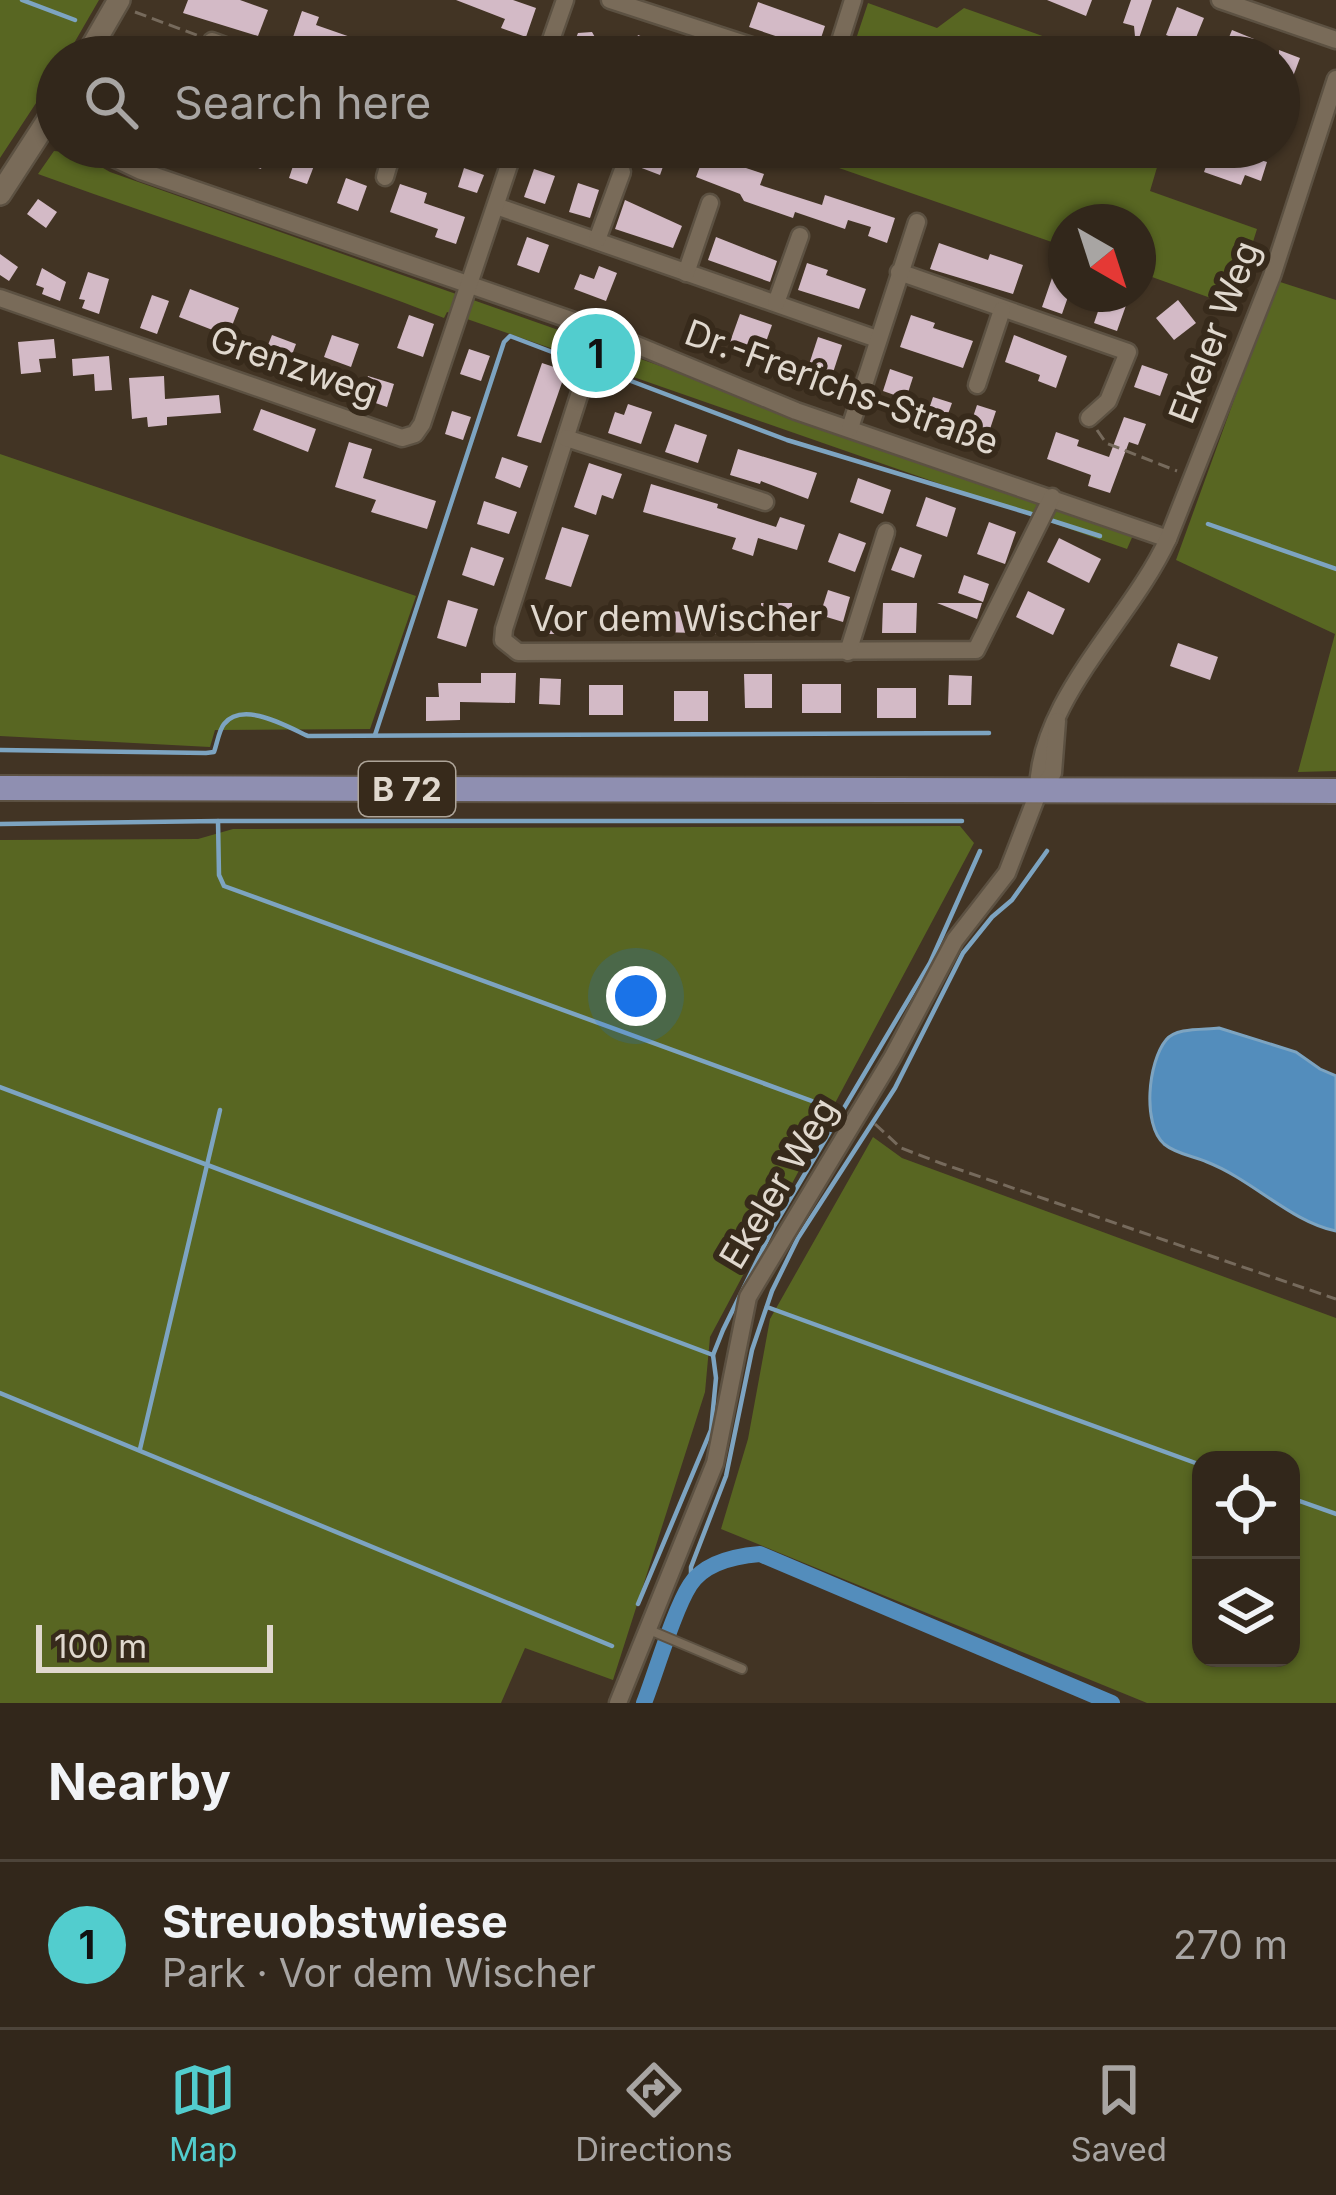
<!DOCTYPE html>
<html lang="en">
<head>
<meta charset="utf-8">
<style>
	body { margin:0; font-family:Inter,sans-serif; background:#3a2f24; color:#f1f3f6 }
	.controls { position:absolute; right:36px; bottom:36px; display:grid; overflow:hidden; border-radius:24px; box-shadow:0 3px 9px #0004 }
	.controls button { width:108px; height:108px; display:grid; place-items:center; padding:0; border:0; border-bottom:3px solid #4d443a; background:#32271b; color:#f1f3f6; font:60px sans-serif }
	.compass { position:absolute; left:1048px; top:204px; width:108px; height:108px; border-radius:50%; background:#32271b; box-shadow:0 3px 9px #0004; rotate:141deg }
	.scale { position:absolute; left:36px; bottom:30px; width:237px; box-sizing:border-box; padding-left:12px; border:6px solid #e0d8ce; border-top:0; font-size:33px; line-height:42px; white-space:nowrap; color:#e0d8ce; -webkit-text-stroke:9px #372a1b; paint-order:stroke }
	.you { position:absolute; left:636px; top:996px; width:42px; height:42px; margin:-30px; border:9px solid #fff; border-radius:50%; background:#1a73e8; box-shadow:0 0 0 18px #1a73e833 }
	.badge { display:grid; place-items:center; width:78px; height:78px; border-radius:50%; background:#52cdce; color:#111; font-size:39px; font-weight:700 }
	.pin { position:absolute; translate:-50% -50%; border:6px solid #fff; box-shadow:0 3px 12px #0006 }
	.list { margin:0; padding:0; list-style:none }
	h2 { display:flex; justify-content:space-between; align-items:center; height:156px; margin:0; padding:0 48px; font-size:51px }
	h2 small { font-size:39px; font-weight:400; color:#a8a5a3 }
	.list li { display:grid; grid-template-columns:78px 1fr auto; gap:36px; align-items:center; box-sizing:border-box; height:168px; padding:0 48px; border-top:3px solid #4d443a }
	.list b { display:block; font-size:45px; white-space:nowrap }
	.list p { margin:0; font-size:39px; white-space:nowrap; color:#a8a5a3 }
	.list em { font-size:39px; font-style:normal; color:#a8a5a3 }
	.icon { flex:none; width:66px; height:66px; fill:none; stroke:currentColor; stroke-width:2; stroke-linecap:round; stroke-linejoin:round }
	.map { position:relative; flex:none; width:1336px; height:1703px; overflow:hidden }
	.search { position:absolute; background:#32271b; box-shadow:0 3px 9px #0004; left:36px; right:36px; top:36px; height:132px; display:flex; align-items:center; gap:30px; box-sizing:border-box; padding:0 42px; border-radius:66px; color:#a8a5a3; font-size:45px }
	.sheet { height:324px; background:#32271b }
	nav { display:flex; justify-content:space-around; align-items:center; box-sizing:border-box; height:168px; border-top:3px solid #4d443a; background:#32271b; font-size:33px; color:#a8a5a3 }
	nav a { display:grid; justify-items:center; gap:6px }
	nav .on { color:#52cdce }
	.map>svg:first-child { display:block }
	.green { fill:#586622; fill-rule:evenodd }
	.water { fill:#538dbc; stroke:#7da4c1; stroke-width:3 }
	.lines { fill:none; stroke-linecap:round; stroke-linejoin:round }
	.stream { stroke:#7da4c1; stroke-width:4.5 }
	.canal { stroke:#538dbc; stroke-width:16 }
	.building { fill:#d3bac6 }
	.service-casing { stroke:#5c5142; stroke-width:12 }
	.minor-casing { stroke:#5c5142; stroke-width:21 }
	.tertiary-casing { stroke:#5c5142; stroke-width:26 }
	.primary-casing { stroke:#5c5142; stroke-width:28 }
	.path { stroke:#766a5c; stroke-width:3; stroke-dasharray:12 6; stroke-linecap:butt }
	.service { stroke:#796b59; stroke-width:8 }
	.minor { stroke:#796b59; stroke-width:16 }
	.tertiary { stroke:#796b59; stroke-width:21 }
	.primary { stroke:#8f8fb1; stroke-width:24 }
	.labels { text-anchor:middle; stroke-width:12; stroke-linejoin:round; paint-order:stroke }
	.shield { fill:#372a1b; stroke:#ada498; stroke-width:3 }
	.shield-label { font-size:33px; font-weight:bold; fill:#e0d8ce }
	.street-label { font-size:36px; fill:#e0d8ce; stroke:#372a1b }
</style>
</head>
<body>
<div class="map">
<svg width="1336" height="1703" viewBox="0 0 1336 1703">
	<rect width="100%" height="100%" fill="#423424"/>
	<g class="green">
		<polygon points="0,0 99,0 66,57 57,57 57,71 0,158"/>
		<polygon points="868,3 937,28 964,8 1101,57 850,57"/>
		<polygon points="821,147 1163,147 1150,191 1257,229 1233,306 1138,272 1138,222 1066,222 1066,247 816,160"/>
		<path d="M54 151 77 153 110 172 1134 533 1127 549 447 312 444 318C310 266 173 223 38 174Z"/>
		<polygon points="1277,281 1336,300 1336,771 1298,772 1335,634 1176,560"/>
		<polygon points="0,454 416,596 370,729 215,730 210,747 0,736"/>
		<polygon points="960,826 974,843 710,1337 705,1392 613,1680 525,1648 501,1703 0,1703 0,840 198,839 233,829"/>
		<path d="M873 1137 902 1158 1336 1318V1703H1147L721 1529 748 1439 770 1319ZM1201 1460H1291V1658H1201Z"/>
	</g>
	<path class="water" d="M1219 1028 1296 1052 1320 1069 1336 1076V1231C1291 1222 1253 1180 1207 1162 1193 1156 1176 1154 1164 1144 1142 1124 1148 1062 1166 1040 1176 1027 1204 1030 1219 1028Z"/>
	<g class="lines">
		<g class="stream">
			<polyline points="22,0 75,20"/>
			<polyline points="594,367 787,440 1038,516"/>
			<polyline points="1050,520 1100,536"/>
			<polyline points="1208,524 1336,569"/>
			<polyline points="375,735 504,342 510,336 581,363"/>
			<path d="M0 750 206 753 214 752C217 744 219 730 224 724 243 700 288 727 308 736L989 733"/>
			<polyline points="218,821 962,821"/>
			<polyline points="0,824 218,821 219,875 224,886 842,1112"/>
			<polyline points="0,1087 713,1355"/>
			<polyline points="767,1307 1201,1465"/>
			<polyline points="0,1393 612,1646"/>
			<polyline points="140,1449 220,1110"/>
			<polyline points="1291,1498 1336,1514"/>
			<polyline points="691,1583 691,1567 726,1476 752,1350 772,1291 798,1238 895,1088 963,953 992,917 1012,900 1047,851"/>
			<polyline points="638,1604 711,1430 716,1378 713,1355 723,1330 774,1226 930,963 980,851"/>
		</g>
		<path class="canal" d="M644 1703C656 1672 674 1610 690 1585 704 1563 736 1556 760 1554L1112 1703"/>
	</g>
	<g class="building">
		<polygon points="188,0 240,0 268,10 258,36 183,13"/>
		<polygon points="456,0 513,0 536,8 526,37 501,28 505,19"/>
		<polygon points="1047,0 1092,0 1086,16"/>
		<polygon points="1131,0 1152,0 1136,47 1134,26 1123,23"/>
		<polygon points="758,2 825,26 817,50 749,27"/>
		<polygon points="1177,7 1204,18 1193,45 1166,35"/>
		<polygon points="302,11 319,17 316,25 359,40 353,57 322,57 324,51 292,40"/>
		<polygon points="1232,30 1254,39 1246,57 1221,57"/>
		<polygon points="592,32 596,39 605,43 599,57 570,53 578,33"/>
		<polygon points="638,35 658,43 653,57 629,57"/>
		<polygon points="1279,50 1300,58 1280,111 1279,110"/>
		<polygon points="238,147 268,147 261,169 234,159"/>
		<polygon points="419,147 440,147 433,167 414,161"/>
		<polygon points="646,147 670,147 660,175 639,167"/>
		<polygon points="1213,147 1239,147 1253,152 1251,157 1267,162 1261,181 1245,175 1241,185 1204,172"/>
		<polygon points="298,151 317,158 307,184 289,178"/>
		<polygon points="722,151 740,157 737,165 764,174 760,185 822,205 825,195 895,218 887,243 868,236 871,227 848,220 845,229 795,212 793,218 744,201 740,194 696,177 704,156 718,161"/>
		<polygon points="464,168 484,175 477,193 458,187"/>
		<polygon points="534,169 555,176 545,204 524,197"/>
		<polygon points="346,178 367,186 358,211 337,203"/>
		<polygon points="578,183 599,190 590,218 569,212"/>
		<polygon points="400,184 427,193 424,203 465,217 456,244 435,237 438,229 390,212"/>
		<polygon points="38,199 57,212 46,228 27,214"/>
		<polygon points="625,200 682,226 673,248 615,229"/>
		<polygon points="527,237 549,245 539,273 517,265"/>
		<polygon points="716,237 777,261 770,282 708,260"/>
		<polygon points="939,243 988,260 990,254 1023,265 1013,294 930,269"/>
		<polygon points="0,254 18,267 9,281 0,275"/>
		<polygon points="807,263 828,270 826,275 866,289 859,309 798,290"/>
		<polygon points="599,266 617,273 606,301 574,289 580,274 594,279"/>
		<polygon points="42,268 66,282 60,301 42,294 44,288 36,285"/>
		<polygon points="88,272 109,279 99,314 82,308 85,300 79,299"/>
		<polygon points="1052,278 1066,282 1066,294 1069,294 1062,314 1042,307"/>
		<polygon points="190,289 239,308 228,336 179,317"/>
		<polygon points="1104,294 1130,294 1117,331 1094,323"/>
		<polygon points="152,295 169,301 157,334 140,328"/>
		<polygon points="1178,300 1196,323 1174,340 1156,318"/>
		<polygon points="740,314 772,325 762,353 730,342"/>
		<polygon points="409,315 434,324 423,357 397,348"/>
		<polygon points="911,315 935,323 933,328 973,341 963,368 900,347"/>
		<polygon points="272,335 296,344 284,376 259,367"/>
		<polygon points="332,335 359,344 351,367 324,357"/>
		<polygon points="1014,335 1067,356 1056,388 1038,381 1040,375 1005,362"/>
		<polygon points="818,337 842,345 826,394 802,386"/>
		<polygon points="54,339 56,358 39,359 41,372 21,374 18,342"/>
		<polygon points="469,349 490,356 481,381 460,374"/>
		<polygon points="109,356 112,390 95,391 94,374 73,376 72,359"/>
		<polygon points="542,363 566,371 541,443 517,436"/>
		<polygon points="1142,365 1168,374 1160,396 1134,387"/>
		<polygon points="890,369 913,377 906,399 883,391"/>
		<polygon points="164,376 165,399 219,395 221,413 167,417 167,425 148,427 147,417 132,419 129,378"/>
		<polygon points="368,376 394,384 387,407 361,398"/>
		<polygon points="933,397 952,403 941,433 923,427"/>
		<polygon points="628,404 652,412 641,444 608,433 615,412 624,415"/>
		<polygon points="977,405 996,411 988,435 969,429"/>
		<polygon points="261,409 316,429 308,452 253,430"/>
		<polygon points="452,411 471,417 463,440 445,434"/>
		<polygon points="1124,417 1146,424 1138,445 1129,442 1110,493 1088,486 1091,475 1047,459 1056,432 1079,440 1077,446 1109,457"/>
		<polygon points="675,424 707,435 698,463 665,452"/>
		<polygon points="349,442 372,449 363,478 436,501 427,529 371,512 376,500 335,487"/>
		<polygon points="738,449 817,473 808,499 761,481 760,484 730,475"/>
		<polygon points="502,457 528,466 520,488 495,478"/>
		<polygon points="589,463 622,474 613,499 602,495 596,515 574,507"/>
		<polygon points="858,478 891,490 883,514 850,502"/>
		<polygon points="651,484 718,504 717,508 776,527 780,517 805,525 797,550 758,538 753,556 732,549 736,538 643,512"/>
		<polygon points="926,497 956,508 947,537 916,526"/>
		<polygon points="484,501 517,512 509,534 477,524"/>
		<polygon points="989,522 1016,532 1005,564 977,554"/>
		<polygon points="562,527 589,535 571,587 545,579"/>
		<polygon points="839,533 866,543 855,572 828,562"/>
		<polygon points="1059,538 1101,559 1089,583 1047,562"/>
		<polygon points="471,547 504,558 494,586 462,575"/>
		<polygon points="900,547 922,555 914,578 891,570"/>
		<polygon points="964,575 989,584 983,602 958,593"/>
		<polygon points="828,590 850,597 843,622 820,615"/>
		<polygon points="1028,591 1065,609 1053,635 1016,617"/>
		<polygon points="448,600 478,609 466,647 437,638"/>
		<rect x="761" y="603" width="31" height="31"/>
		<polygon points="883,603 917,603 916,633 882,633"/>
		<polygon points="937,603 982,603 977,619"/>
		<polygon points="633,610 633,633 605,633 604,611"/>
		<polygon points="658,611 734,613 734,634 658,632"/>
		<polygon points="565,612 566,634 542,634 541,613"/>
		<polygon points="1178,643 1218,657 1210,680 1170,666"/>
		<polygon points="481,673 516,673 515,703 460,702 460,720 426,721 426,697 439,697 438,683 481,683"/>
		<polygon points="744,674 772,674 772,708 745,708"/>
		<polygon points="949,675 972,676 971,705 948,705"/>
		<polygon points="540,678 561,679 560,705 539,704"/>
		<rect x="802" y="684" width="39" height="29"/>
		<rect x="589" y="685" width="34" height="30"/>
		<rect x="877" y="688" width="39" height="30"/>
		<rect x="674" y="691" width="34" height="30"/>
	</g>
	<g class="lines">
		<defs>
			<polyline id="service" points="647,1629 742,1669"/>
			<g id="minor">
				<polyline points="610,0 785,57"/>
				<polyline points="1220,0 1336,40"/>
				<polyline points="212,41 255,57"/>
				<polyline points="545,57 565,0"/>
				<polyline points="835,57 853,0"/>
				<polyline points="90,147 141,171 600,330 796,411 1168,539"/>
				<polyline points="385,177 394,147"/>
				<polyline points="496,206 877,339"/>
				<polyline points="597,240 622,172"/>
				<polyline points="899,272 1128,352 1108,401 1089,418"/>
				<polyline points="686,273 710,203"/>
				<polyline points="0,298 402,438 415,434 422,424 515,147"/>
				<polyline points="776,303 800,236"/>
				<polyline points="600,330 504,629 503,640 518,652 976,650 1052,497"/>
				<polyline points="977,385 1002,310"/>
				<polyline points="850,428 917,222"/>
				<polyline points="566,438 765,502"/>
				<polyline points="848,652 886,532"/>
				<path d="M1038 792C1038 700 1131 620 1168 539L1272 276 1336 79"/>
				<polyline points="618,1703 715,1463 748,1297 892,1058 955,940 1007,873 1038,793 1053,773 1057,721"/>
			</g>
			<g id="tertiary">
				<polyline points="86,57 119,0"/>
				<polyline points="0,194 57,106"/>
			</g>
			<polyline id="primary" points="0,788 1336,791"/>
		</defs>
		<use href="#service" class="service-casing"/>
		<use href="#minor" class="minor-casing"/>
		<use href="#tertiary" class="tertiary-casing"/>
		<use href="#primary" class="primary-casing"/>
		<g class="path">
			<polyline points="135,12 199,36"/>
			<polyline points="1097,430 1106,443 1177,471"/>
			<polyline points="875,1124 901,1148 943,1164 1336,1299"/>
		</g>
		<use href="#service" class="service"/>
		<use href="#minor" class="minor"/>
		<use href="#tertiary" class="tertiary"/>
		<use href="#primary" class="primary"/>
	</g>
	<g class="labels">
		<rect class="shield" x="359" y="762" width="96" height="54" rx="9"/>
		<g class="shield-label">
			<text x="407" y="801">B 72</text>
		</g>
		<g class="street-label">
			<text transform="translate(1214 332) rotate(-69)" y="13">Ekeler Weg</text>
			<text transform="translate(294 365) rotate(19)" y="13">Grenzweg</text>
			<text transform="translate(842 387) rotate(20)" y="13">Dr.-Frerichs-Straße</text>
			<text x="676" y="631">Vor dem Wischer</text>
			<text transform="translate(778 1183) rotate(-59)" y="13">Ekeler Weg</text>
		</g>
	</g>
</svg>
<div class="controls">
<button><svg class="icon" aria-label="locate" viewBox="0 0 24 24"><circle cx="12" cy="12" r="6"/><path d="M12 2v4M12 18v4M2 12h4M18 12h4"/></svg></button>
<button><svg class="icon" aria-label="layers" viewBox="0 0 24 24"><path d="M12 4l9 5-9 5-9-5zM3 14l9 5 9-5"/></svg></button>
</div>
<svg class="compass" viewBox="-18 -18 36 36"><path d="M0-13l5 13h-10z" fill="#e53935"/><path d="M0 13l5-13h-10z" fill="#a8a5a3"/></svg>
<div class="scale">100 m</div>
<div class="you"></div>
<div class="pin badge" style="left:596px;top:353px">1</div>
<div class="search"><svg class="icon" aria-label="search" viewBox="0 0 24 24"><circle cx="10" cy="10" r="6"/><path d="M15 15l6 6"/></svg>Search here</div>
</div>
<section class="sheet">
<h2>Nearby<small></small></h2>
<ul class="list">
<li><span class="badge">1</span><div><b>Streuobstwiese</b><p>Park · Vor dem Wischer</p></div><em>270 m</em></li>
</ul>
</section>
<nav>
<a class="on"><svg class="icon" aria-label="map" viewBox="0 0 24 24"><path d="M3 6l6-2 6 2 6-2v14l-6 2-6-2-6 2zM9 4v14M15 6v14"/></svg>Map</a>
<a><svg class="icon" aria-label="directions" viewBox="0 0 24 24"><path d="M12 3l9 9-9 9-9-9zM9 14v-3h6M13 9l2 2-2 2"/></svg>Directions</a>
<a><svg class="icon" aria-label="saved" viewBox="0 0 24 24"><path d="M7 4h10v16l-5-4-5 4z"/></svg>Saved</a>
</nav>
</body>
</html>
